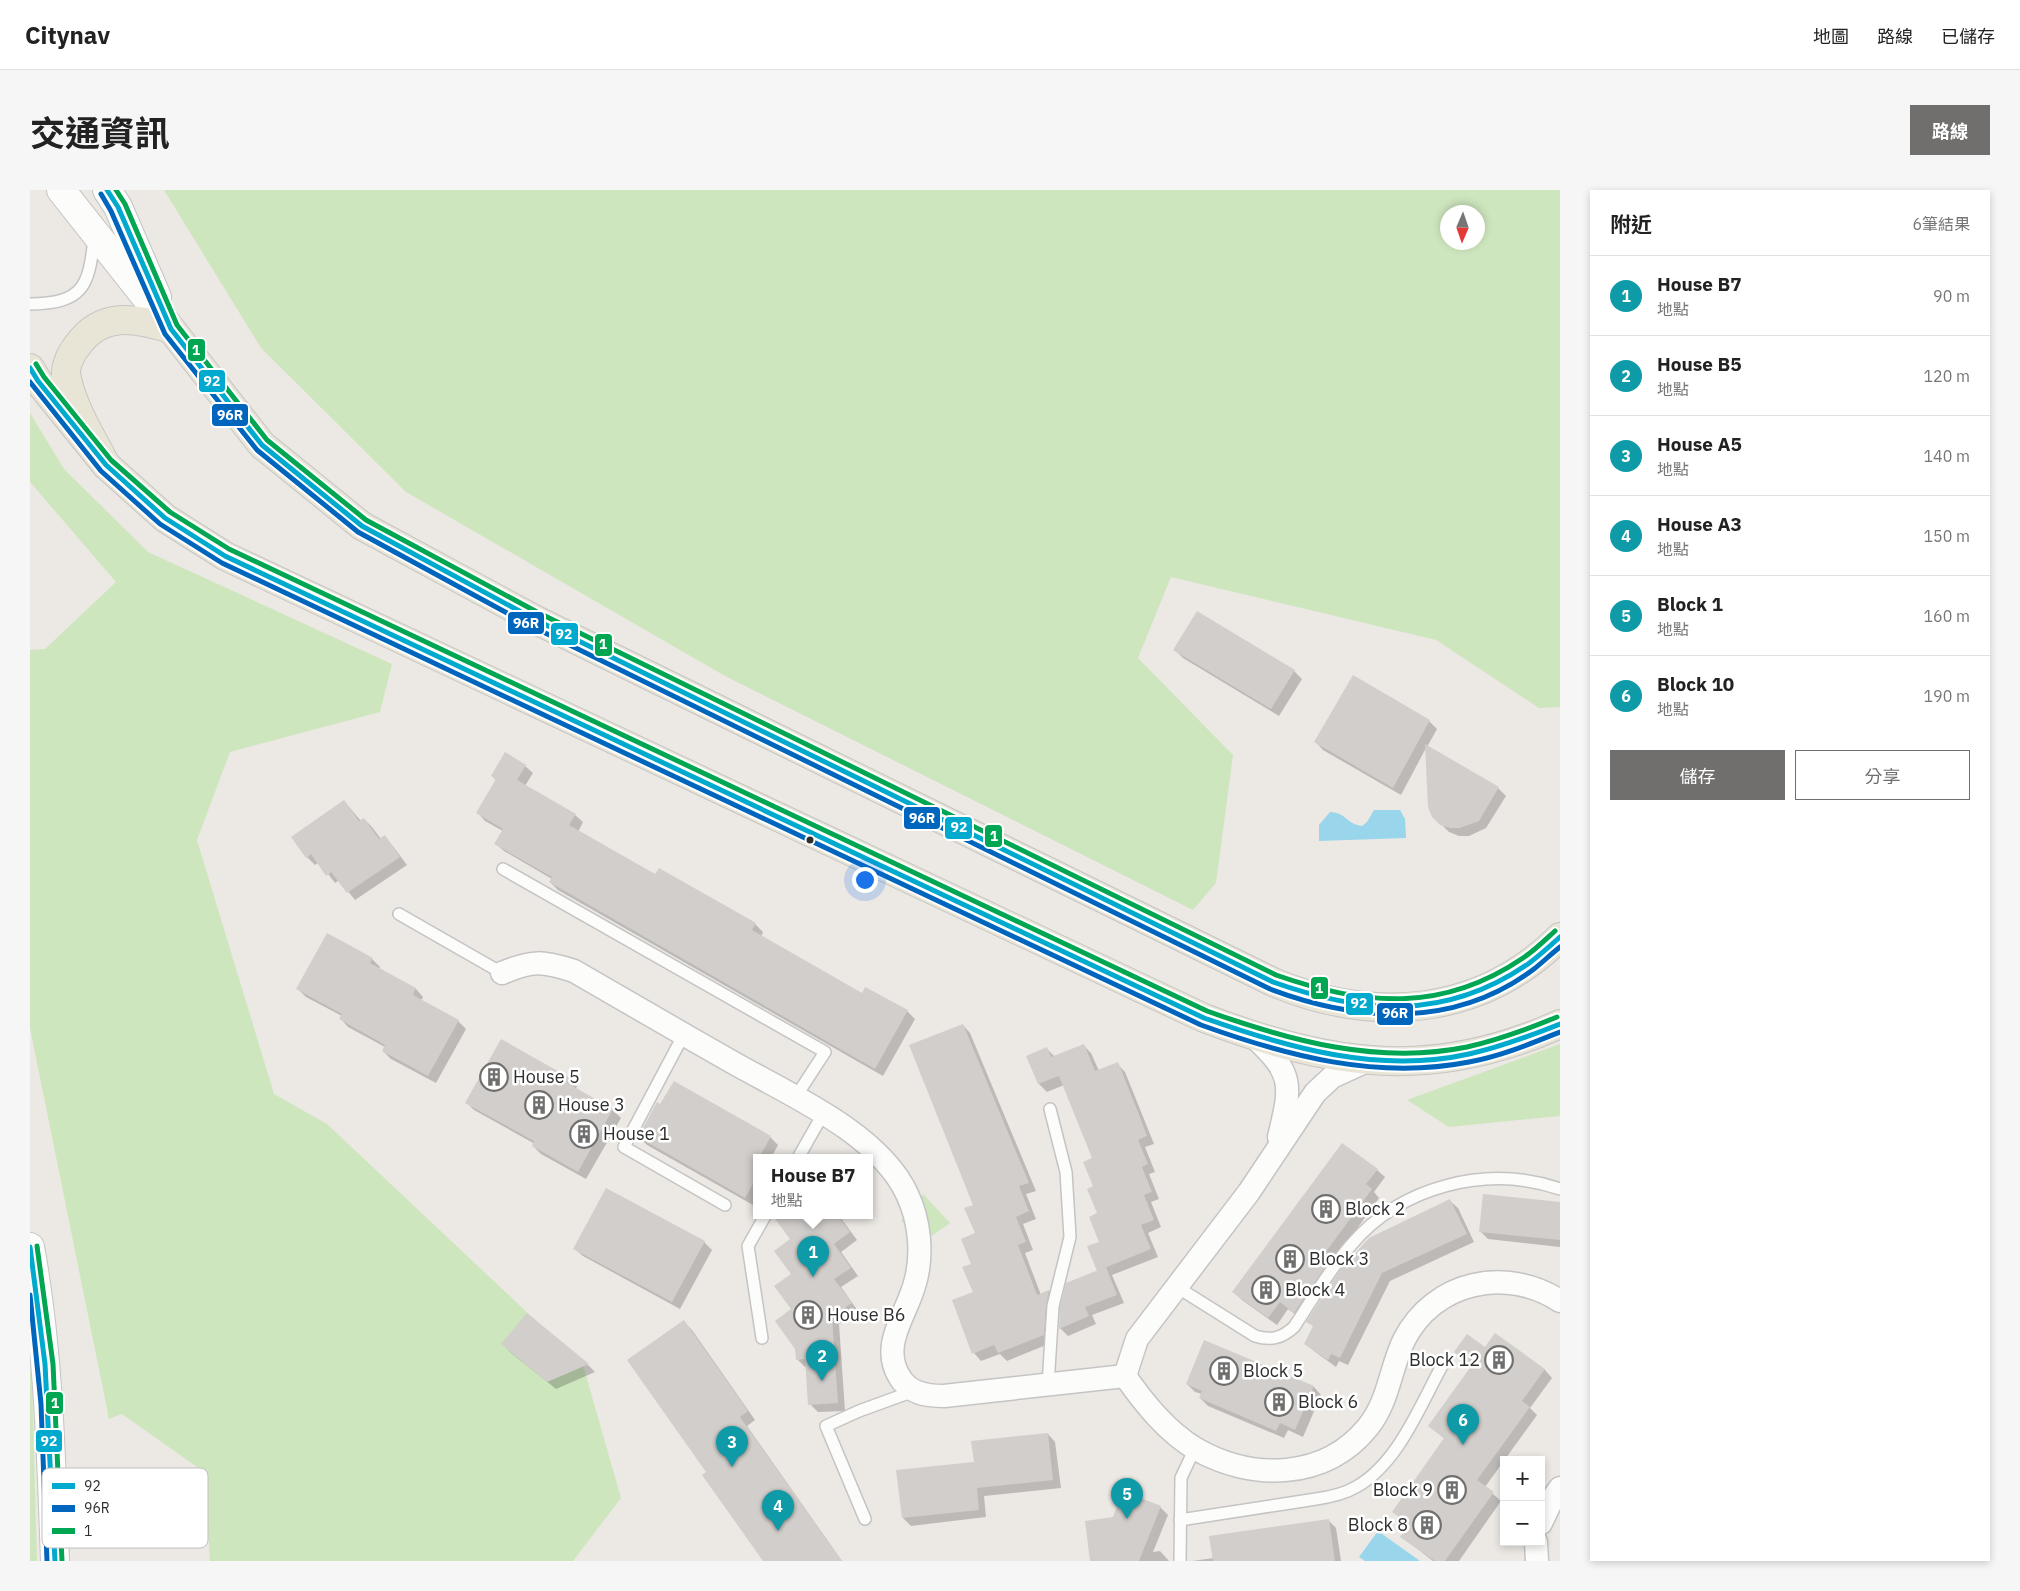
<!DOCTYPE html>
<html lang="zh-TW">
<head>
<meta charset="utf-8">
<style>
	body { margin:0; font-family:"IBM Plex Sans","Noto Sans TC",sans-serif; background:#f6f6f6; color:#222 }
	.controls { position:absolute; right:15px; bottom:15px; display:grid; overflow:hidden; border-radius:0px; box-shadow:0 2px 8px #0003 }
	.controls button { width:45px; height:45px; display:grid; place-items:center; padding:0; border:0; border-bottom:1px solid #e0e0e0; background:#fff; color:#222; font:25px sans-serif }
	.compass { position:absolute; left:1410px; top:15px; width:45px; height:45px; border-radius:50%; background:#fff; box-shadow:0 2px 8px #0003; rotate:182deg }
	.you { position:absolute; left:834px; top:689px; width:18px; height:18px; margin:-12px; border:4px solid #fff; border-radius:50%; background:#1a73e8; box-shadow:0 0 0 8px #1a73e833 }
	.badge { display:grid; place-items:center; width:32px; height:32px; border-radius:50%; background:#706f6e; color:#fff; font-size:16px; font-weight:700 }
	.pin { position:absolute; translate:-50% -41px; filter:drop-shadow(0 1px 2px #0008) }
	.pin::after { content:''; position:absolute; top:26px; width:18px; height:15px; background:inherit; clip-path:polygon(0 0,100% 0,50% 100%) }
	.popup { position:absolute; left:723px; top:964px; width:120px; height:65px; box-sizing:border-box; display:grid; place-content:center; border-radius:0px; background:#fff; filter:drop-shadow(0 1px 4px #0005); font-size:16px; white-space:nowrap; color:#767676 }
	.popup b { font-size:19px; color:#222 }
	.popup::after { content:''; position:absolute; left:50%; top:100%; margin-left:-10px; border:10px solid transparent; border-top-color:#fff }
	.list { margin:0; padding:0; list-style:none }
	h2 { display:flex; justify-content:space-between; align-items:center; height:65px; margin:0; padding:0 20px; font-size:21px }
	h2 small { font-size:16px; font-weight:400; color:#767676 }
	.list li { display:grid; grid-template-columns:32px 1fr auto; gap:15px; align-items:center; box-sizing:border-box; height:80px; padding:0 20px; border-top:1px solid #e0e0e0 }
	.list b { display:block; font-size:19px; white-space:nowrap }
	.list p { margin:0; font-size:16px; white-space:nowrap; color:#767676 }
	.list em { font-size:16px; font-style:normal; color:#767676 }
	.actions { display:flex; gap:10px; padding:15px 20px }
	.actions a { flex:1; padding:11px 0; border:1px solid #706f6e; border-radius:0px; text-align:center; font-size:18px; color:#706f6e }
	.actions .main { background:#706f6e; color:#fff }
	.map { position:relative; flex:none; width:1530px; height:1371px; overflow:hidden; border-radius:0px }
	header { display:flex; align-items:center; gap:30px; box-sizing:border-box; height:70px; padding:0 25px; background:#fff; border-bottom:1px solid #e0e0e0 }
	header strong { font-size:24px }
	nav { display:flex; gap:28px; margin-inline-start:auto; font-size:18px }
	.intro { display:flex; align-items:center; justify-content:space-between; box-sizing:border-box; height:120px; padding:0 30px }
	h1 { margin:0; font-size:35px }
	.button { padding:12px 22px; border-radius:0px; background:#706f6e; color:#fff; font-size:18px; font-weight:700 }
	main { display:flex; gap:30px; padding:0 30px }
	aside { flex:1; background:#fff; border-radius:0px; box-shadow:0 2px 8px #0003 }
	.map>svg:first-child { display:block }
	.green { fill:#cee6be; fill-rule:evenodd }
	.water { fill:#99d6ec }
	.shadow { fill:#0003 }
	.building { fill:#d1cecb }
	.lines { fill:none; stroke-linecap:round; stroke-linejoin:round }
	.service-casing { stroke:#c5c4c5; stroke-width:14 }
	.minor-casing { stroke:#c5c4c5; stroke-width:25 }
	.secondary-casing { stroke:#c5c4c5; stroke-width:30 }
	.primary-casing { stroke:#c6c5c4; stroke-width:30 }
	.service { stroke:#fcfcfb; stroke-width:11 }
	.minor { stroke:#fcfcfb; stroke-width:22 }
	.secondary { stroke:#fcfcfb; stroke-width:28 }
	.primary { stroke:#e8e4d6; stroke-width:28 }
	.bus-1-casing { stroke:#fff; stroke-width:9 }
	.bus-2-casing { stroke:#fff; stroke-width:9 }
	.bus-3-casing { stroke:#fff; stroke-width:9 }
	.bus-1 { stroke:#00a9ce; stroke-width:5 }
	.bus-2 { stroke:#0065bd; stroke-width:5 }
	.bus-3 { stroke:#00a651; stroke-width:5 }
	.bus-dot { fill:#2e2e2e; stroke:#fff; stroke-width:2 }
	.labels { text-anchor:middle; stroke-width:5; stroke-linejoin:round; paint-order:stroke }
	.poi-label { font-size:18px; fill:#2e2e2e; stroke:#fff; text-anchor:start }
	.key { fill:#fff; stroke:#c0c0c0; stroke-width:1 }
	.key-label { font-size:14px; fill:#2e2e2e }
	.line-badge { stroke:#fff; stroke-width:2 }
	.badge-label { font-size:14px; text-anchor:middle; font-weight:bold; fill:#fff }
</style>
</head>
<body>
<header>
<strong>Citynav</strong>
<nav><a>地圖</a><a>路線</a><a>已儲存</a></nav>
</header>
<div class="intro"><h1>交通資訊</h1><a class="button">路線</a></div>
<main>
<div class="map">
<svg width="1530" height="1371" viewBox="0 0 1530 1371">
	<rect width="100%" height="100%" fill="#ece8e4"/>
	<g class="green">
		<path d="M134 0H1530V517L1509 518 1406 450 1141 387 1108 468 1203 565 1186 693 1163 720 695 486 376 302 231 158ZM1418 22H1448V52H1418Z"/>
		<polygon points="0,223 34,279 118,362 362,474 350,522 200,562 167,650 244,904 297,934 553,1175 591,1308 543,1371 180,1371 174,1282 92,1224 79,1229 0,838 0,460 15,459 86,392 0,292"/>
		<polygon points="1530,854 1530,926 1419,937 1377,910"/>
		<polygon points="893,1004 920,1033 896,1050 871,1031"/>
		<polygon points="0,1177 2,1194 7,1371 0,1371"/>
	</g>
	<g class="water">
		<path d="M1344 620H1370L1375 629 1376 648 1289 651V635L1300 622C1317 623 1316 634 1332 636L1337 632Z"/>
		<polygon points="1348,1341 1390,1371 1335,1371 1329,1367"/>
	</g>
	<g class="shadow">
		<polygon points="1145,460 1264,481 1272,489 1249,526 1153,468"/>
		<polygon points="1399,531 1407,539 1397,557 1468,598 1476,606 1456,638 1439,646 1429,646 1419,642 1403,626 1396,558 1371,605 1293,560 1286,552"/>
		<polygon points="495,576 503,583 495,596 545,625 553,632 548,642 626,686 629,680 725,734 733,742 731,747 832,804 836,798 877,821 885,829 853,886 528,700 520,692 522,689 474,661 466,654 473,641 455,631 448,623 466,590 462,586"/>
		<polygon points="314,611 331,631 334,629 342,637 351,649 354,647 362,655 377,675 325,710 309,690 305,693 289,672 285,675 277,667"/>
		<polygon points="342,769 350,777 349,779 386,799 393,807 391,811 428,831 436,839 406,893 361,869 353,861 355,857 318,837 311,829 312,826 276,807 268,799"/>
		<polygon points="933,835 940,843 1006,1001 996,1004 1006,1029 993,1034 1003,1060 995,1063 1011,1105 1019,1101 1026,1109 1021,1153 977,1171 970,1164 951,1171 944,1163 945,1103 942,1074 946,1044"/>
		<polygon points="1053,855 1061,863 1069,881 1087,874 1095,882 1124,954 1115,957 1125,982 1119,984 1129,1009 1121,1012 1131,1037 1118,1043 1128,1067 1082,1085 1094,1113 1062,1125 1066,1134 1038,1146 1030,1138 1069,1081 1071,1052 1065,997 1064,968 1034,895 1017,902 1009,894 998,867 1017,859 1025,867"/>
		<polygon points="539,889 547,896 546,899 583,920 591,928 556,989 511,964 503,956 505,954 444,920 437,913"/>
		<polygon points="609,947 740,947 748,955 741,968 727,968 727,1008 723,1015 617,955"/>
		<polygon points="1347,980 1355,987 1344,1002 1349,1008 1306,1068 1273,1130 1258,1119 1247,1135 1212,1110 1204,1102"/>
		<polygon points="1420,1011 1428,1018 1444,1052 1360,1091 1318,1175 1309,1171 1306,1177 1284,1161 1276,1154 1284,1137 1278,1131"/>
		<polygon points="1530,1013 1530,1057 1458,1049 1450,1041"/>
		<polygon points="745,1026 812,1026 810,1027 827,1050 811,1062 828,1086 811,1097 828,1121 809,1134 815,1221 788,1222 780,1214 777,1177 775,1177 767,1169 763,1120 761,1050"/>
		<polygon points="674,1052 682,1060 650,1119 553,1066 545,1059"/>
		<polygon points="497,1125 558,1175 565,1182 526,1199 480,1162 473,1154"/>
		<polygon points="654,1132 662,1140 725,1230 717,1236 812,1371 734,1371 678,1282"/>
		<polygon points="1465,1145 1515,1180 1522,1188 1500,1218 1507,1225 1455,1297 1471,1311 1429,1371 1403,1371 1372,1347 1380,1336 1364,1322 1415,1249 1399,1236 1442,1176 1425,1162 1455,1159"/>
		<polygon points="1175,1152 1284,1197 1291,1205 1273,1247 1258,1240 1254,1248 1178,1216 1170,1208 1172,1204 1165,1202 1157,1194"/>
		<polygon points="1018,1244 1025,1252 1031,1298 954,1306 956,1327 881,1336 873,1328 945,1273"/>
		<polygon points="1130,1317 1138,1325 1123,1362 1130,1361 1139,1371 1061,1371 1084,1328"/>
		<polygon points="1298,1330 1306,1338 1311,1371 1162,1371 1184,1368"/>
	</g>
	<g class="building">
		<polygon points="1167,421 1265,480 1241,519 1143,460"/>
		<polygon points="1323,485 1400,530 1363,598 1284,552"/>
		<polygon points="1395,554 1469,597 1449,631 1430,638 1420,638 1410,635 1402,627 1398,617"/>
		<polygon points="475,562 496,575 487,590 546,624 539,635 625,684 629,678 726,733 722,740 832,803 835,797 878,820 845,879 519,692 522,687 464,654 473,639 446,623 466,589 461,586"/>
		<polygon points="314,610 329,631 334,628 349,649 355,645 370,667 317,703 301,682 296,686 281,664 276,668 261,647"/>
		<polygon points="297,743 343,768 340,773 386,798 383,805 429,830 398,886 352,861 355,855 309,829 312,824 266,799"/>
		<polygon points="933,834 999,993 989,996 999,1021 986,1027 996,1052 988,1055 1007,1105 1019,1100 1016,1116 1014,1145 968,1163 964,1155 942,1164 922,1110 943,1102 932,1077 941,1074 931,1049 945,1043 934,1018 943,1015 879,855"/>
		<polygon points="471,849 540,888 537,893 583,919 548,982 502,956 504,951 435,913"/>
		<polygon points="1054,854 1065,881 1088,872 1108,922 1117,946 1108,950 1118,974 1112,977 1122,1002 1114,1005 1124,1030 1111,1035 1121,1059 1067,1081 1057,1056 1069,1052 1059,1027 1067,1023 1057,999 1063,996 1053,972 1062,968 1029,886 1008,894 996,866 1017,857 1021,867"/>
		<polygon points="644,891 741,946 729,968 727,968 727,987 715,1008 608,947 627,912 630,914"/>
		<polygon points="1312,953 1348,979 1336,994 1342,999 1290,1070 1304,1064 1264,1123 1250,1112 1238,1128 1202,1102"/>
		<polygon points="576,998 675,1051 642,1112 543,1059"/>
		<polygon points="1453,1004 1530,1012 1530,1050 1449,1042"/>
		<polygon points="1420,1009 1437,1044 1352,1083 1310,1168 1301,1164 1298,1170 1274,1154 1283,1136 1276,1132 1311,1079 1339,1048"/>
		<polygon points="743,1026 808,1026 820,1042 804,1054 821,1078 804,1089 822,1113 802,1126 808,1213 778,1215 775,1169 766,1170 765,1159 745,1131 761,1119 744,1096 761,1084 744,1061 760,1049"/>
		<polygon points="1076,1077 1087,1105 1055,1117 1059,1126 1029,1139 1030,1117 1036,1093"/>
		<polygon points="497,1123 559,1174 517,1192 471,1154"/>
		<polygon points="654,1130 718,1221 710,1227 812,1371 733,1371 672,1285 676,1282 597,1170"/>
		<polygon points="1465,1143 1515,1179 1492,1211 1500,1217 1447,1290 1464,1302 1415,1371 1405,1371 1370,1347 1379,1334 1362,1322 1414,1248 1398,1236 1442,1175 1424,1162 1437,1144 1455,1157"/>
		<polygon points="1174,1150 1284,1196 1265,1240 1250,1233 1246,1241 1169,1208 1172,1201 1156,1194"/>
		<polygon points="1018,1243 1023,1290 947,1298 949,1320 872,1328 866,1280 944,1272 941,1251"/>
		<polygon points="1093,1301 1131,1316 1109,1371 1060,1371 1055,1331 1083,1327"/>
		<polygon points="1299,1329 1305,1371 1183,1371 1179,1346"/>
	</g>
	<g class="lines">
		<defs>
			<g id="service">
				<path d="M0 114C53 113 59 97 64 48"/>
				<polyline points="473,679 795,862 765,908"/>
				<polyline points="369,724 472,783"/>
				<polyline points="654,844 594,957 695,1015"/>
				<polyline points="768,968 793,924"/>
				<path d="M1147 1097 1225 1146C1241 1151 1252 1148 1264 1137 1282 1110 1299 1080 1321 1055 1371 996 1457 974 1530 999"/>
				<polyline points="732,1148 718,1056 735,1026"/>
				<polyline points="1018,1195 1023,1116 1040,1047 1036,982 1020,919"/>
				<polyline points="835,1329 796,1236 829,1221 884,1201"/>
				<path d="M1150 1330 1286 1309C1300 1307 1314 1304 1326 1297 1369 1273 1391 1213 1414 1172"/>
				<polyline points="1150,1371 1151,1288 1165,1258"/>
			</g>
			<g id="minor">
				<path d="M472 783C503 770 512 771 544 781 596 811 649 842 702 872 758 904 849 943 877 1004 890 1031 893 1065 885 1093 877 1124 850 1154 869 1186 878 1203 896 1206 914 1206L1095 1186"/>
				<path d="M1224 847C1265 884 1261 897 1249 947"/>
				<path d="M1095 1186C1114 1213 1137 1242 1166 1259 1222 1291 1295 1290 1338 1237 1359 1211 1360 1179 1374 1150 1404 1091 1476 1076 1530 1111"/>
				<polyline points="1095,1186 1107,1149 1219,1002 1285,903 1302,887 1337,871"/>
				<polyline points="1511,1333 1523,1308 1530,1298"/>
				<polyline points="1506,1352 1507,1371"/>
			</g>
			<g id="secondary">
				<polyline points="31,0 141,139"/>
				<polyline points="77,0 88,17 127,107"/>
				<path d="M0 1057C19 1160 21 1267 25 1371"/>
			</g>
			<g id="primary">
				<path d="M0 178 8 191 76 275 135 328 195 366 1174 828C1301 876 1402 892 1530 834"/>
				<path d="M76 275C61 246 42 217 36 184 35 176 42 162 47 156 72 121 104 128 141 139L232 255 332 336 504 429 1243 792C1343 834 1450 827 1530 747"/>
			</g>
		</defs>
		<use href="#service" class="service-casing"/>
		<use href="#minor" class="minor-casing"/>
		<use href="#secondary" class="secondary-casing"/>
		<use href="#primary" class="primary-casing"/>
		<use href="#service" class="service"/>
		<use href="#minor" class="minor"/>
		<use href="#secondary" class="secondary"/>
		<use href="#primary" class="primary"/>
		<defs>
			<g id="bus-1">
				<path d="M77 0 88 17 141 139 232 255 332 336 504 429 1243 792C1333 824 1415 831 1498 774 1509 766 1520 756 1530 747"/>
				<path d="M0 178 8 191 76 275 135 328 195 366 1174 828C1259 858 1349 884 1439 864 1471 857 1500 846 1530 834"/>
				<polyline points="0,1057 15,1174 25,1371"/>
			</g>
			<g id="bus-2">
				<path d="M71 4 81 21 135 144 227 260 328 342 501 436 1240 799C1328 832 1424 839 1504 779 1513 772 1521 764 1530 757"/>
				<path d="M0 192 71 281 130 334 192 373 1171 835C1257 866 1347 890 1439 872 1471 866 1500 854 1530 842"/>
				<polyline points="0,1105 11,1214 17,1371"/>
			</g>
			<g id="bus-3">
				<path d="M86 0 95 14 147 135 237 250 336 330 507 422 1246 785C1334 816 1412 823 1493 768 1504 761 1515 750 1525 741"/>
				<path d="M6 174 14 187 81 270 140 322 199 359 1177 821C1261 851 1348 875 1437 857 1468 850 1498 839 1527 827"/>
				<polyline points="7,1056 23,1174 32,1371"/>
			</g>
		</defs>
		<use href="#bus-1" class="bus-1-casing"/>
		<use href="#bus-2" class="bus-2-casing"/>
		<use href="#bus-3" class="bus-3-casing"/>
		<use href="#bus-1" class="bus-1"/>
		<use href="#bus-2" class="bus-2"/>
		<use href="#bus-3" class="bus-3"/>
	</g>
	<defs>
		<symbol id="building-ring" viewBox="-11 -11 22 22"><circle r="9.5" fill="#fff" stroke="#706f6e" stroke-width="1.5"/><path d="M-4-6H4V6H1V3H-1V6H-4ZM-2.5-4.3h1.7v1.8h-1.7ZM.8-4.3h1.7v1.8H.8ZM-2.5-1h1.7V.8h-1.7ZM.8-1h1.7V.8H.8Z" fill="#706f6e"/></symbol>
	</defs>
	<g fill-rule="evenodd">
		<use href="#building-ring" x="448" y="871" width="32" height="32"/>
		<use href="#building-ring" x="493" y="899" width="32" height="32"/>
		<use href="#building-ring" x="538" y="928" width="32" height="32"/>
		<use href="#building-ring" x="1280" y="1003" width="32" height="32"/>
		<use href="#building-ring" x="1244" y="1053" width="32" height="32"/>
		<use href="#building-ring" x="1220" y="1084" width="32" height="32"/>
		<use href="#building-ring" x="762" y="1109" width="32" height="32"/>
		<use href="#building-ring" x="1453" y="1154" width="32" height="32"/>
		<use href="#building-ring" x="1178" y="1165" width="32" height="32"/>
		<use href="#building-ring" x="1233" y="1196" width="32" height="32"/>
		<use href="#building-ring" x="1406" y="1284" width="32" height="32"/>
		<use href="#building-ring" x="1381" y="1319" width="32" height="32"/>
	</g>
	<circle class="bus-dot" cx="780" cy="650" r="4.5"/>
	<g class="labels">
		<g class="poi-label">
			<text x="483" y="893">House 5</text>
			<text x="528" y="921">House 3</text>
			<text x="573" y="950">House 1</text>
			<text x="1315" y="1025">Block 2</text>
			<text x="1279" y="1075">Block 3</text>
			<text x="1255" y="1106">Block 4</text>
			<text x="797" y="1131">House B6</text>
			<text x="1450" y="1176" text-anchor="end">Block 12</text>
			<text x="1213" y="1187">Block 5</text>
			<text x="1268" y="1218">Block 6</text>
			<text x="1403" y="1306" text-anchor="end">Block 9</text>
			<text x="1378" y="1341" text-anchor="end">Block 8</text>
		</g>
	</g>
	<rect x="12" y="1278" width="166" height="80" rx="8" class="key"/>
	<rect x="22" y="1293" width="23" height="6" fill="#00a9ce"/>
	<rect x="22" y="1315" width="23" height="7" fill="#0065bd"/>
	<rect x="22" y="1338" width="23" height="6" fill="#00a651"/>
	<g class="key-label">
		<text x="54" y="1301">92</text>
		<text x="54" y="1323">96R</text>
		<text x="54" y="1346">1</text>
	</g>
	<g class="line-badge">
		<rect x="157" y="148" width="19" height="24" rx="5" fill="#00a651"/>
		<rect x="168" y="179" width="28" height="24" rx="5" fill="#00a9ce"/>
		<rect x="181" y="213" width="38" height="24" rx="5" fill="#0065bd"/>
		<rect x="477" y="421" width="38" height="24" rx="5" fill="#0065bd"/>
		<rect x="520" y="432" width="29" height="24" rx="5" fill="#00a9ce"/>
		<rect x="564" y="443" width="19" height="24" rx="5" fill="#00a651"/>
		<rect x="873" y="616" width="38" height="24" rx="5" fill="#0065bd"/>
		<rect x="914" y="626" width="29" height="24" rx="5" fill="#00a9ce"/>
		<rect x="954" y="634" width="19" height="24" rx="5" fill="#00a651"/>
		<rect x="1280" y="786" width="19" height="24" rx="5" fill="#00a651"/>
		<rect x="1315" y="802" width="29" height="24" rx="5" fill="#00a9ce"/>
		<rect x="1346" y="812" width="38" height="24" rx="5" fill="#0065bd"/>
		<rect x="15" y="1201" width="19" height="24" rx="5" fill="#00a651"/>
		<rect x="5" y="1239" width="28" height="24" rx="5" fill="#00a9ce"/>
	</g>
	<g class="badge-label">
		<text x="166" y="165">1</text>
		<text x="182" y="196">92</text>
		<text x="200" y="230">96R</text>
		<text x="496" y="438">96R</text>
		<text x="534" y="449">92</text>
		<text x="573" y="459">1</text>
		<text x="892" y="633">96R</text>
		<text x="929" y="642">92</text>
		<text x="964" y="651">1</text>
		<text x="1289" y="803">1</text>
		<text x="1329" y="818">92</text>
		<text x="1365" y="828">96R</text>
		<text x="25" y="1218">1</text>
		<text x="19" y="1256">92</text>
	</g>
</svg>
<div class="controls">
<button>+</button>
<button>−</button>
</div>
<svg class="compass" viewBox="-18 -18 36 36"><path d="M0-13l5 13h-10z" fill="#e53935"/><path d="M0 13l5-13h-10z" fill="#767676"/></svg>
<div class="you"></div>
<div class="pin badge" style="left:783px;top:1087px;background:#0f9aa8">1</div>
<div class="popup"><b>House B7</b>地點</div>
<div class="pin badge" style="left:792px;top:1191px;background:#0f9aa8">2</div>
<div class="pin badge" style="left:702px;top:1277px;background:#0f9aa8">3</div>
<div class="pin badge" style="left:748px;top:1341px;background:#0f9aa8">4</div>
<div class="pin badge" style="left:1097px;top:1329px;background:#0f9aa8">5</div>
<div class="pin badge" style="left:1433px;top:1255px;background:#0f9aa8">6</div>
</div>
<aside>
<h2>附近<small>6筆結果</small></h2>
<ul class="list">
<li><span class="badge" style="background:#0f9aa8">1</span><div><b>House B7</b><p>地點</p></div><em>90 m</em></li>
<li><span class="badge" style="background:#0f9aa8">2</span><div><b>House B5</b><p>地點</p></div><em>120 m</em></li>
<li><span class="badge" style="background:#0f9aa8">3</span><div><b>House A5</b><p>地點</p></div><em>140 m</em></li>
<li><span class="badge" style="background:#0f9aa8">4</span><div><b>House A3</b><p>地點</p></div><em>150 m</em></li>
<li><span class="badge" style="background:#0f9aa8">5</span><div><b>Block 1</b><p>地點</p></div><em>160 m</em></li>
<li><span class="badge" style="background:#0f9aa8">6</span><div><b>Block 10</b><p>地點</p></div><em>190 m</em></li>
</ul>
<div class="actions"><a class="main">儲存</a><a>分享</a></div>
</aside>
</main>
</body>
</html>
